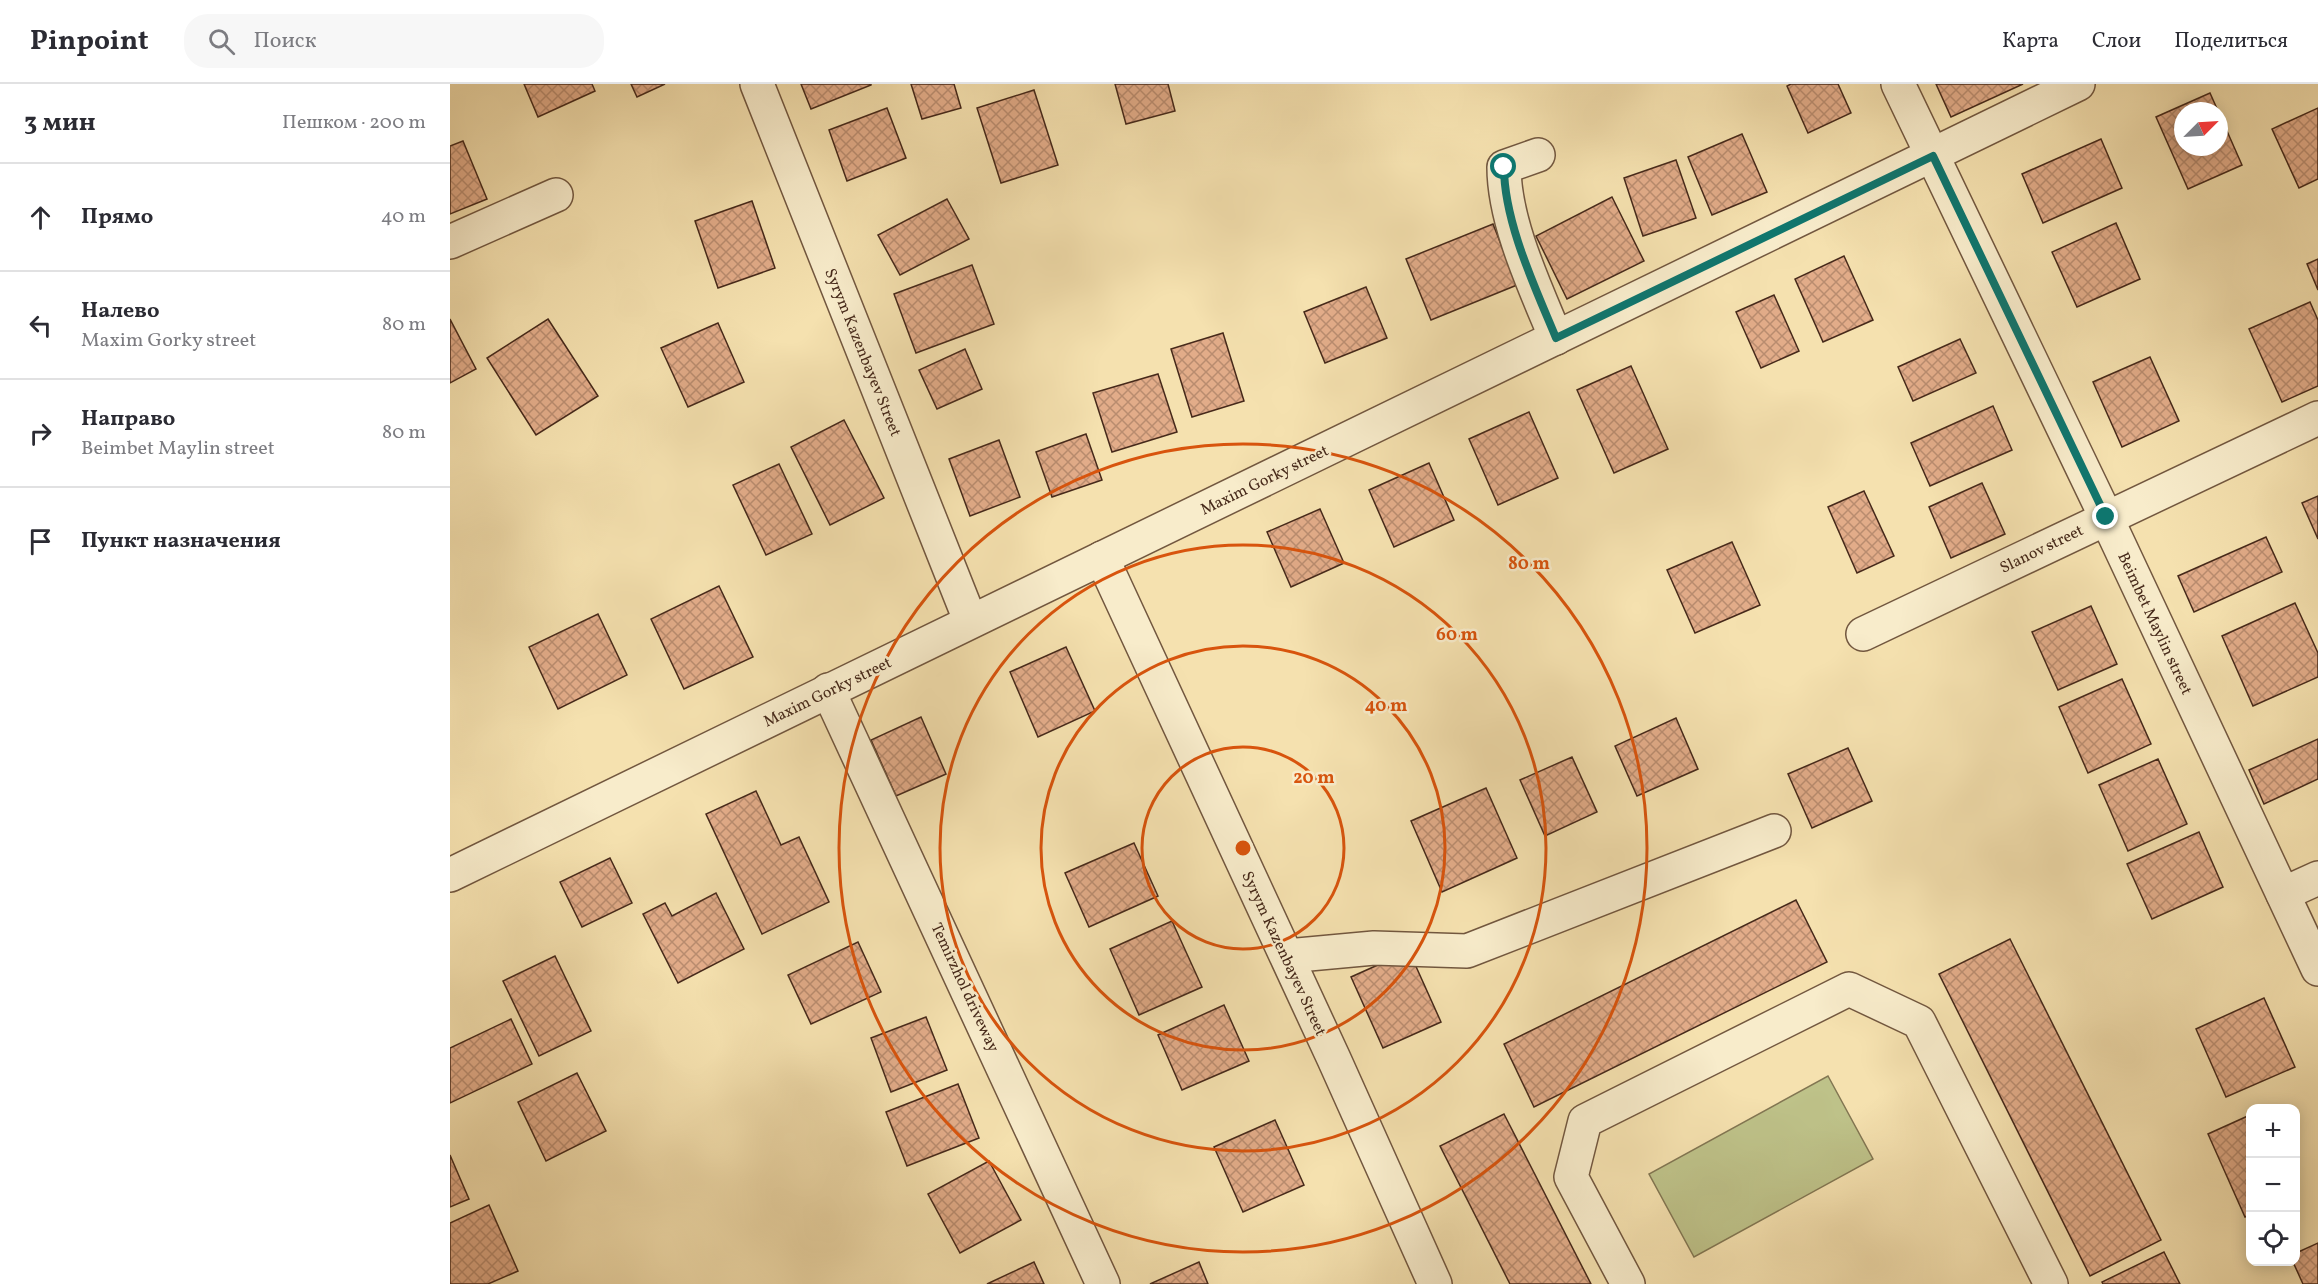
<!DOCTYPE html>
<html lang="ru">
<head>
<meta charset="utf-8">
<style>
	body { margin:0; font-family:Vollkorn,serif; background:#f7f7f7; color:#2b2b33 }
	.controls { position:absolute; right:18px; bottom:18px; display:grid; overflow:hidden; border-radius:12px; box-shadow:0 3px 15px #0003 }
	.controls button { width:54px; height:54px; display:grid; place-items:center; padding:0; border:0; border-bottom:2px solid #e1e1e2; background:#fff; color:#2b2b33; font:30px sans-serif }
	.compass { position:absolute; left:1724px; top:18px; width:54px; height:54px; border-radius:50%; background:#fff; box-shadow:0 3px 15px #0003; rotate:66deg }
	.stop { position:absolute; width:18px; height:18px; margin:-14px; border:4px solid #0f766e; border-radius:50%; background:#fff }
	.stop.end { background:#0f766e; border-color:#fff; box-shadow:0 2px 6px #0008 }
	.list { margin:0; padding:0; list-style:none }
	h2 { display:flex; justify-content:space-between; align-items:center; height:78px; margin:0; padding:0 24px; font-size:26px }
	h2 small { font-size:20px; font-weight:400; color:#7c7c81 }
	.list li { display:grid; grid-template-columns:39px 1fr auto; gap:18px; align-items:center; box-sizing:border-box; height:108px; padding:0 24px; border-top:2px solid #e1e1e2 }
	.list b { display:block; font-size:22px; white-space:nowrap }
	.list p { margin:0; font-size:20px; white-space:nowrap; color:#7c7c81 }
	.list em { font-size:20px; font-style:normal; color:#7c7c81 }
	.icon { flex:none; width:33px; height:33px; fill:none; stroke:currentColor; stroke-width:2; stroke-linecap:round; stroke-linejoin:round }
	.map { position:relative; flex:none; width:1868px; height:1200px; overflow:hidden }
	header { display:flex; align-items:center; gap:36px; box-sizing:border-box; height:84px; padding:0 30px; background:#fff; border-bottom:2px solid #e1e1e2 }
	header strong { font-size:28px }
	nav { display:flex; gap:33px; margin-inline-start:auto; font-size:21px }
	.search { width:420px; height:54px; background:#f7f7f7; display:flex; align-items:center; gap:15px; box-sizing:border-box; padding:0 21px; border-radius:24px; color:#7c7c81; font-size:22px }
	main { display:flex }
	aside { flex:1; background:#fff }
	.map>svg:first-child { display:block }
	.park { fill:#bec289; stroke:#827652; stroke-width:1.5 }
	.building { fill:url(#building-cross-hatch); stroke:#46291a; stroke-width:1.5 }
	.lines { fill:none; stroke-linecap:round; stroke-linejoin:round }
	.minor-casing { stroke:#72573f; stroke-width:36 }
	.minor { stroke:#f8eccb; stroke-width:33 }
	.route { stroke:#0f766e; stroke-width:8 }
	.ring { fill:none; stroke:#d8540d; stroke-width:3 }
	.labels { text-anchor:middle; stroke-width:5; stroke-linejoin:round; paint-order:stroke }
	.street-label { font-size:16px; fill:#46291a; stroke:#f8eccb }
	.centre { fill:#d8540d; stroke:#f8eccb; stroke-width:3 }
	.ring-label { font-size:18px; text-anchor:middle; font-weight:bold; fill:#d8540d; stroke:#f8eccb; stroke-width:5; stroke-linejoin:round; paint-order:stroke }
</style>
</head>
<body>
<header>
<strong>Pinpoint</strong>
<div class="search"><svg class="icon" aria-label="search" viewBox="0 0 24 24"><circle cx="10" cy="10" r="6"/><path d="M15 15l6 6"/></svg>Поиск</div>
<nav><a>Карта</a><a>Слои</a><a>Поделиться</a></nav>
</header>
<main>
<aside>
<h2>3 мин<small>Пешком · 200 m</small></h2>
<ul class="list">
<li><svg class="icon" aria-label="ahead" viewBox="0 0 24 24"><path d="M12 20V5M6 11l6-6 6 6"/></svg><div><b>Прямо</b></div><em>40 m</em></li>
<li><svg class="icon" aria-label="left" viewBox="0 0 24 24"><path d="M17 20v-9H6M10 6l-5 5 5 5"/></svg><div><b>Налево</b><p>Maxim Gorky street</p></div><em>80 m</em></li>
<li><svg class="icon" aria-label="right" viewBox="0 0 24 24"><path d="M7 20v-9h11M14 6l5 5-5 5"/></svg><div><b>Направо</b><p>Beimbet Maylin street</p></div><em>80 m</em></li>
<li><svg class="icon" aria-label="arrive" viewBox="0 0 24 24"><path d="M6 21V4h12l-3 4 3 4H6"/></svg><div><b>Пункт назначения</b></div></li>
</ul>
</aside>
<div class="map">
<svg width="1868" height="1200" viewBox="0 0 1868 1200">
	<defs>
		<pattern id="building-cross-hatch" width="8" height="8" patternUnits="userSpaceOnUse" patternTransform="scale(1.5)"><rect width="8" height="8" fill="#e2ac89"/><path d="M0 0l8 8M0 8l8-8" fill="none" stroke="#b98c6f"/></pattern>
	</defs>
	<rect width="100%" height="100%" fill="#f5e1af"/>
	<filter id="stains"><feTurbulence type="fractalNoise" baseFrequency=".00333" numOctaves="4"/><feColorMatrix values="0 0 0 0 .2 0 0 0 0 .09 0 0 0 0 .02 0 0 0 .5 -.17"/></filter>
	<radialGradient id="worn" r=".72"><stop offset=".6" stop-color="#630" stop-opacity="0"/><stop offset="1" stop-color="#630" stop-opacity=".3"/></radialGradient>
	<polygon class="park" points="1378,992 1423,1075 1244,1173 1199,1090"/>
	<g class="building">
		<polygon points="74,0 142,0 145,7 88,33"/>
		<polygon points="181,0 215,0 187,13"/>
		<polygon points="351,0 421,0 421,1 361,25"/>
		<polygon points="461,0 504,0 511,24 472,35"/>
		<polygon points="665,0 718,0 725,27 676,40"/>
		<polygon points="1341,0 1388,0 1401,29 1358,49 1337,2"/>
		<polygon points="1486,0 1573,0 1501,33"/>
		<polygon points="584,6 608,81 551,99 527,24"/>
		<polygon points="1760,9 1768,27 1733,27 1733,63 1769,63 1769,29 1792,81 1738,105 1706,33"/>
		<polygon points="437,24 456,74 397,97 379,46"/>
		<polygon points="1868,24 1868,95 1849,104 1822,45"/>
		<polygon points="1292,50 1317,108 1262,131 1238,73"/>
		<polygon points="1651,55 1672,104 1593,139 1572,90"/>
		<polygon points="13,57 37,115 0,130 0,62"/>
		<polygon points="1226,76 1246,134 1193,152 1174,94"/>
		<polygon points="1162,113 1194,177 1117,215 1086,152"/>
		<polygon points="497,115 519,155 450,191 428,151"/>
		<polygon points="302,117 325,184 268,204 245,137"/>
		<polygon points="1666,139 1690,195 1627,223 1602,168"/>
		<polygon points="1043,140 1067,201 981,236 956,175"/>
		<polygon points="1394,172 1423,236 1373,258 1345,195"/>
		<polygon points="1868,175 1868,206 1857,180"/>
		<polygon points="522,181 544,240 466,269 444,210"/>
		<polygon points="916,203 937,254 875,279 854,228"/>
		<polygon points="1324,211 1349,267 1311,284 1286,228"/>
		<polygon points="1860,218 1868,236 1868,302 1832,318 1799,245"/>
		<polygon points="0,235 26,285 0,299"/>
		<polygon points="98,235 148,312 86,351 37,274"/>
		<polygon points="268,239 294,298 238,323 211,264"/>
		<polygon points="773,249 794,317 742,333 721,265"/>
		<polygon points="1510,255 1526,289 1463,317 1448,283"/>
		<polygon points="515,265 532,305 487,325 469,286"/>
		<polygon points="1700,273 1729,337 1672,363 1643,298"/>
		<polygon points="1181,282 1218,365 1164,389 1127,306"/>
		<polygon points="708,290 727,348 662,368 643,309"/>
		<polygon points="1543,322 1562,366 1480,402 1461,359"/>
		<polygon points="1079,328 1108,394 1048,421 1019,355"/>
		<polygon points="394,336 434,414 380,441 341,363"/>
		<polygon points="636,350 652,396 602,413 586,368"/>
		<polygon points="549,356 570,413 520,432 499,375"/>
		<polygon points="979,379 1004,436 944,463 919,406"/>
		<polygon points="329,380 362,450 316,471 283,401"/>
		<polygon points="1532,399 1555,450 1501,474 1479,423"/>
		<polygon points="1414,407 1444,472 1407,489 1378,423"/>
		<polygon points="1868,412 1868,455 1852,419"/>
		<polygon points="870,425 894,479 841,503 817,448"/>
		<polygon points="1816,453 1832,488 1744,528 1728,492"/>
		<polygon points="1282,458 1310,521 1245,549 1217,486"/>
		<polygon points="269,502 303,573 234,605 201,535"/>
		<polygon points="1845,519 1868,569 1868,593 1803,622 1772,552"/>
		<polygon points="1641,522 1667,580 1608,606 1582,548"/>
		<polygon points="148,530 177,591 108,625 79,563"/>
		<polygon points="616,563 645,627 588,653 560,588"/>
		<polygon points="1672,595 1701,660 1638,689 1609,623"/>
		<polygon points="471,633 496,690 446,712 421,656"/>
		<polygon points="1226,634 1248,685 1187,712 1165,662"/>
		<polygon points="1868,655 1868,695 1814,720 1799,686"/>
		<polygon points="1398,664 1422,717 1362,744 1338,690"/>
		<polygon points="1122,673 1147,728 1095,752 1070,696"/>
		<polygon points="1708,675 1737,740 1678,767 1649,701"/>
		<polygon points="1036,704 1067,774 992,808 961,737"/>
		<polygon points="306,707 331,761 349,753 379,818 312,850 256,730"/>
		<polygon points="1749,748 1773,803 1702,835 1677,780"/>
		<polygon points="684,759 708,812 639,843 615,789"/>
		<polygon points="160,774 182,819 132,843 110,798"/>
		<polygon points="266,809 294,865 228,899 193,830 215,819 222,832"/>
		<polygon points="1346,816 1377,878 1084,1023 1054,960"/>
		<polygon points="722,837 752,903 689,931 660,865"/>
		<polygon points="1560,855 1711,1156 1640,1192 1489,890"/>
		<polygon points="408,858 431,908 361,940 338,891"/>
		<polygon points="959,867 991,938 933,964 901,893"/>
		<polygon points="105,872 141,947 89,972 53,897"/>
		<polygon points="1814,914 1845,983 1776,1013 1746,945"/>
		<polygon points="774,921 799,977 732,1006 708,951"/>
		<polygon points="476,933 497,986 441,1008 421,954"/>
		<polygon points="61,935 82,980 0,1019 0,964"/>
		<polygon points="127,989 156,1047 96,1077 68,1018"/>
		<polygon points="508,1000 529,1054 457,1082 436,1028"/>
		<polygon points="1054,1030 1141,1200 1060,1200 990,1062"/>
		<polygon points="1800,1031 1800,1131 1795,1133 1758,1050"/>
		<polygon points="825,1036 854,1101 793,1128 764,1063"/>
		<polygon points="0,1071 19,1115 0,1123"/>
		<polygon points="539,1077 571,1136 510,1169 478,1110"/>
		<polygon points="39,1121 68,1187 38,1200 0,1200 0,1139"/>
		<polygon points="1868,1159 1868,1200 1853,1200 1843,1178 1846,1178 1846,1169"/>
		<polygon points="1714,1168 1730,1200 1653,1200 1652,1198"/>
		<polygon points="584,1178 594,1200 537,1200"/>
		<polygon points="749,1178 758,1200 700,1200"/>
	</g>
	<g class="lines">
		<defs>
			<g id="minor">
				<polyline points="307,0 520,536"/>
				<polyline points="1448,0 1656,433 1868,885"/>
				<path d="M1088 71 1054 83C1054 138 1085 203 1106 254"/>
				<polyline points="0,158 106,111"/>
				<polyline points="652,474 884,975 985,1200"/>
				<polyline points="1413,550 1868,334"/>
				<polyline points="378,606 653,1200"/>
				<polyline points="0,791 1628,0"/>
				<polyline points="1833,810 1868,794"/>
				<polyline points="837,872 924,864 1017,867 1324,747"/>
				<polyline points="1178,1200 1121,1093 1135,1037 1399,905 1469,938 1601,1200"/>
			</g>
		</defs>
		<use href="#minor" class="minor-casing"/>
		<use href="#minor" class="minor"/>
	</g>
	<g class="lines">
		<path class="route" d="M1054 83C1054 138 1085 203 1106 254L1483 72 1656 433"/>
	</g>
	<g class="ring">
		<circle cx="793" cy="764" r="101"/>
		<circle cx="793" cy="764" r="202"/>
		<circle cx="793" cy="764" r="303"/>
		<circle cx="793" cy="764" r="404"/>
	</g>
	<g class="labels">
		<g class="street-label">
			<text transform="translate(414 268) rotate(68)" y="6">Syrym Kazenbayev Street</text>
			<text transform="translate(814 395) rotate(-26)" y="6">Maxim Gorky street</text>
			<text transform="translate(1591 464) rotate(-26)" y="6">Slanov street</text>
			<text transform="translate(1706 539) rotate(65)" y="6">Beimbet Maylin street</text>
			<text transform="translate(377 607) rotate(-26)" y="6">Maxim Gorky street</text>
			<text transform="translate(835 869) rotate(65)" y="6">Syrym Kazenbayev Street</text>
			<text transform="translate(516 903) rotate(65)" y="6">Temirzhol driveway</text>
		</g>
	</g>
	<circle cx="793" cy="764" r="9" class="centre"/>
	<g class="ring-label">
		<text x="1079" y="485">80 m</text>
		<text x="1007" y="556">60 m</text>
		<text x="936" y="627">40 m</text>
		<text x="864" y="699">20 m</text>
	</g>
	<rect width="100%" height="100%" filter="url(#stains)"/>
	<rect width="100%" height="100%" fill="url(#worn)"/>
</svg>
<div class="controls">
<button>+</button>
<button>−</button>
<button><svg class="icon" aria-label="locate" viewBox="0 0 24 24"><circle cx="12" cy="12" r="6"/><path d="M12 2v4M12 18v4M2 12h4M18 12h4"/></svg></button>
</div>
<svg class="compass" viewBox="-18 -18 36 36"><path d="M0-13l5 13h-10z" fill="#e53935"/><path d="M0 13l5-13h-10z" fill="#7c7c81"/></svg>
<div class="stop" style="left:1054px;top:83px"></div>
<div class="stop end" style="left:1656px;top:433px"></div>
</div>
</main>
</body>
</html>
